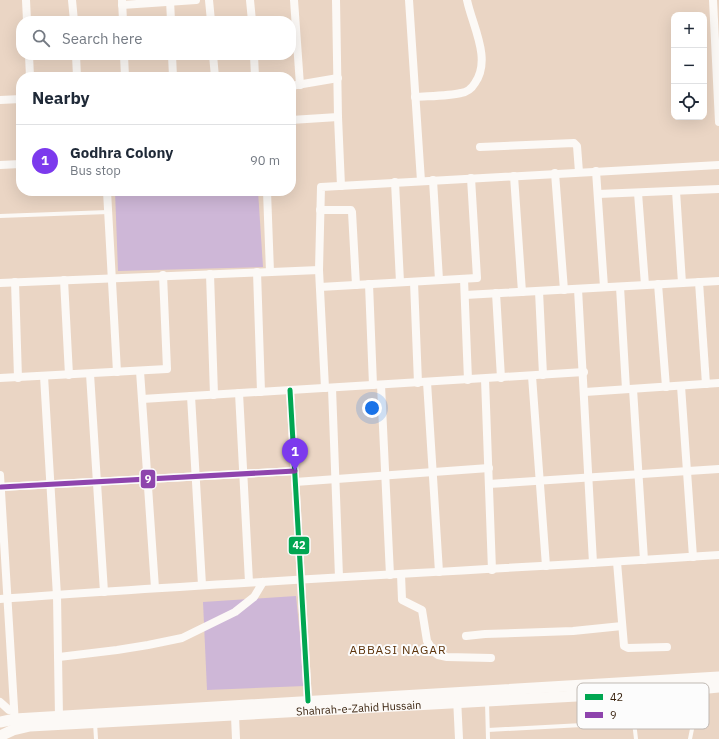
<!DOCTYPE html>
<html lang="en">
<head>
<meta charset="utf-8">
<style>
	body { margin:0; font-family:"IBM Plex Sans",sans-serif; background:#f2f2f3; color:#1f2937 }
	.controls { position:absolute; right:12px; top:12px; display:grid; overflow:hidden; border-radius:8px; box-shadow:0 4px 16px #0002 }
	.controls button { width:36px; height:36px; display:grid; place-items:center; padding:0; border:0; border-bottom:1px solid #e0e1e3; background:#fff; color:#1f2937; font:20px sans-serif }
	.you { position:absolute; left:372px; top:408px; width:14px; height:14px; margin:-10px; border:3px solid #fff; border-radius:50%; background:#1a73e8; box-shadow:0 0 0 6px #1a73e833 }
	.badge { display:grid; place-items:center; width:26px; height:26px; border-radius:50%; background:#7c3aed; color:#fff; font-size:13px; font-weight:700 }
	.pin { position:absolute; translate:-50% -33px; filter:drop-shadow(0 1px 2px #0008) }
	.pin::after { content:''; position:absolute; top:21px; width:14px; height:12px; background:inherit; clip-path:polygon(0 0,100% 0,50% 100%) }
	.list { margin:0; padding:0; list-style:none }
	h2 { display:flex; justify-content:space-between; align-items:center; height:52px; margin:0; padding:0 16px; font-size:17px }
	h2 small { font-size:13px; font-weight:400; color:#747a83 }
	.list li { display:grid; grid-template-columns:26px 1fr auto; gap:12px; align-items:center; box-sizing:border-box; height:72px; padding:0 16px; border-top:1px solid #e0e1e3 }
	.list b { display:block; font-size:15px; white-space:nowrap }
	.list p { margin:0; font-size:13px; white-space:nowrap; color:#747a83 }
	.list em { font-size:13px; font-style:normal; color:#747a83 }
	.icon { flex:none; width:22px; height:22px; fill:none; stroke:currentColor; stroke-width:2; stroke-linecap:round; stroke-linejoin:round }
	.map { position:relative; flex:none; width:719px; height:739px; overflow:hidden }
	.search { position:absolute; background:#fff; box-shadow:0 4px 16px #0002; left:16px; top:16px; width:280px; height:44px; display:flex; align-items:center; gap:10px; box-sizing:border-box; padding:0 14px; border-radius:16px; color:#747a83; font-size:15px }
	.panel { position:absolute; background:#fff; box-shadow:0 4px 16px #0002; left:16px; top:72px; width:280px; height:124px; border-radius:16px }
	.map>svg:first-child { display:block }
	.green { fill:#ceb7d7 }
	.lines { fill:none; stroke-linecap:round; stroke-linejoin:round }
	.lane { stroke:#fcf9f6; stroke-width:4 }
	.street { stroke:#fcf9f6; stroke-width:8 }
	.secondary { stroke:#fcf9f6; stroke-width:11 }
	.bus-1-casing { stroke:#fcfcfc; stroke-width:8 }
	.bus-2-casing { stroke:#fcfcfc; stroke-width:8 }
	.bus-1 { stroke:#00a651; stroke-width:5 }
	.bus-2 { stroke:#8e44ad; stroke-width:5 }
	.labels { text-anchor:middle; stroke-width:4; stroke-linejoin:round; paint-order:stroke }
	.street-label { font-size:11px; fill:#351e09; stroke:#fcfcfc }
	.neighbourhood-label { font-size:12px; letter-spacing:1px; fill:#5d340c; stroke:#fcfcfc }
	.key { fill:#fcfcfc; stroke:#c0b9b3; stroke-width:1 }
	.key-label { font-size:11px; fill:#351e09 }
	.line-badge { stroke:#fcfcfc; stroke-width:1.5 }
	.badge-label { font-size:11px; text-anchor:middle; font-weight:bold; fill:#fff }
</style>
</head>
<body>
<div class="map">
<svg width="719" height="739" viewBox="0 0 719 739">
	<rect width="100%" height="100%" fill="#ead5c4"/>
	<g class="green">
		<polygon points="115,191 258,191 263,267 118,271"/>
		<polygon points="296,596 305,686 207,690 203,602"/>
	</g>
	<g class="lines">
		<g class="lane">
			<polyline points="0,216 108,212"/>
			<polyline points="487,702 488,739"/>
			<polyline points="634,722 636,739"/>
			<polyline points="95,723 96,739"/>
			<polyline points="488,730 694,719"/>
			<polyline points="690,739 694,719 694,690"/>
		</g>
		<g class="street">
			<polyline points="26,0 27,21"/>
			<polyline points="72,0 74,21"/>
			<polyline points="122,0 123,21"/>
			<polyline points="170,0 171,21"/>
			<polyline points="209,0 211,21"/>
			<polyline points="250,0 252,21"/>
			<polyline points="294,0 300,85"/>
			<polyline points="336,0 338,117 341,186"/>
			<polyline points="409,0 421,181"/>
			<polyline points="713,0 719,122"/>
			<polyline points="122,5 196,0"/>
			<polyline points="29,55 30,77"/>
			<polyline points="76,55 77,77"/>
			<polyline points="124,55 125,77"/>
			<polyline points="172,55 173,77"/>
			<polyline points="213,55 215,77"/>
			<polyline points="254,55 255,77"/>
			<polyline points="291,86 338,78"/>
			<path d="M415 97C429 96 449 96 461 93 468 92 472 88 475 83 492 59 472 25 467 0"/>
			<polyline points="0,100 21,99"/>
			<polyline points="291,120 338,117"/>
			<polyline points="480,147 574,143 577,146 579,172"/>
			<polyline points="0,165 21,164"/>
			<polyline points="596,171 604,287"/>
			<polyline points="555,173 564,290"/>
			<polyline points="514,176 522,292"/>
			<polyline points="433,180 439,280"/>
			<polyline points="395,182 400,282"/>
			<polyline points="107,191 117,372"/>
			<polyline points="267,191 270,272"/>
			<polyline points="676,191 682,283"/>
			<polyline points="638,193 645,285"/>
			<polyline points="598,194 719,189"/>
			<polyline points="320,210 351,210 352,212 356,285"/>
			<polyline points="257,272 261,392"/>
			<polyline points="210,274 214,395"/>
			<polyline points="464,279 468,380"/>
			<polyline points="64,280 69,375"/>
			<polyline points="15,282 18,378"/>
			<polyline points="414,282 418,383"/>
			<polyline points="699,282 706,384"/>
			<polyline points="0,283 319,270"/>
			<polyline points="369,284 373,385"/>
			<polyline points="658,284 666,387"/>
			<polyline points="320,287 477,278 471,178"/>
			<polyline points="620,287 626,389"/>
			<polyline points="578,289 593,563"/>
			<polyline points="539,291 543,375"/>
			<polyline points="496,293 501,378"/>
			<polyline points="465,295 719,281"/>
			<polyline points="140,371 155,588"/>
			<polyline points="90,374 104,592"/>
			<polyline points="44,376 57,596 59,717"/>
			<polyline points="532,376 546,566"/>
			<polyline points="0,378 167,369 163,275"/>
			<polyline points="485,379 492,570"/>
			<polyline points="427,382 439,572"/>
			<polyline points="381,385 390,575"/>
			<polyline points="681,386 693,557"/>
			<polyline points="325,388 319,270 321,187 719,165"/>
			<polyline points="332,388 339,577"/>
			<polyline points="633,389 644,560"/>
			<polyline points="290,390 308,701"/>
			<polyline points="585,392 719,383"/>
			<polyline points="239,393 249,582"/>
			<polyline points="191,396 202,585"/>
			<polyline points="142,399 584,372"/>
			<polyline points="0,475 15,724"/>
			<polyline points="295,482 489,468"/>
			<polyline points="489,484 719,469"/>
			<polyline points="1,487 295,471"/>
			<polyline points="617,562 624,646 628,648 667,647"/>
			<polyline points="401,574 402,600 422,610 427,641 434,652 438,655 447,657 491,658"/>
			<path d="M0 599C239 581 479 571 719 555"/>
			<polyline points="466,636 485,634 573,631 622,626"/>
			<polyline points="59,657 117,650 148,645 182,638 235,612 254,597 263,582"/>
			<polyline points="457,698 459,739"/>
			<polyline points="0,702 9,710 14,709"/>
			<polyline points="235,716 236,739"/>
		</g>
		<g class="secondary">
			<polyline points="0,722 15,719 719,677"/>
			<path id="s1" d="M0 736 13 730 30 726 688 690 719 687"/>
		</g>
		<defs>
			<polyline id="bus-1" points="290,390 308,701"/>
			<polyline id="bus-2" points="1,487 295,471"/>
		</defs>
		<use href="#bus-1" class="bus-1-casing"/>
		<use href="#bus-2" class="bus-2-casing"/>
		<use href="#bus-1" class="bus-1"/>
		<use href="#bus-2" class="bus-2"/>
	</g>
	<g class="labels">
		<g class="street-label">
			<text dy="4" stroke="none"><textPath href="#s1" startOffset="361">Shahrah-e-Zahid Hussain</textPath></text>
		</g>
		<g class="neighbourhood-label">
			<text x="398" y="654">ABBASI NAGAR</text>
		</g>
	</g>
	<rect x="577" y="683" width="132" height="46" rx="6" class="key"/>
	<rect x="585" y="694" width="18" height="6" fill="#00a651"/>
	<rect x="585" y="712" width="18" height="6" fill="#8e44ad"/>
	<g class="key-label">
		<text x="610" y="701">42</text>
		<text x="610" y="719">9</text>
	</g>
	<g class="line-badge">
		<rect x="140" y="469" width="16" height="20" rx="4" fill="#8e44ad"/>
		<rect x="288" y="536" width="22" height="19" rx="4" fill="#00a651"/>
	</g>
	<g class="badge-label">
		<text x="148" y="483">9</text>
		<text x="299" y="549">42</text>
	</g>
</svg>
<div class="controls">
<button>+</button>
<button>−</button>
<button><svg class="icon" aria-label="locate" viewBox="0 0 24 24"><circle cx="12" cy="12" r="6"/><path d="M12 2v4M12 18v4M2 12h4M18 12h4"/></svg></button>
</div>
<div class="you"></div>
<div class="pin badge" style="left:295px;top:471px">1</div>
<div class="search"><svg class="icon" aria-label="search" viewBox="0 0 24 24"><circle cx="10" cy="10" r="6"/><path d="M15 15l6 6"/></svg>Search here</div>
<section class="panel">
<h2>Nearby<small></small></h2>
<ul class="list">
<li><span class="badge">1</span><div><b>Godhra Colony</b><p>Bus stop</p></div><em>90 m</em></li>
</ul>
</section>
</div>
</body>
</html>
